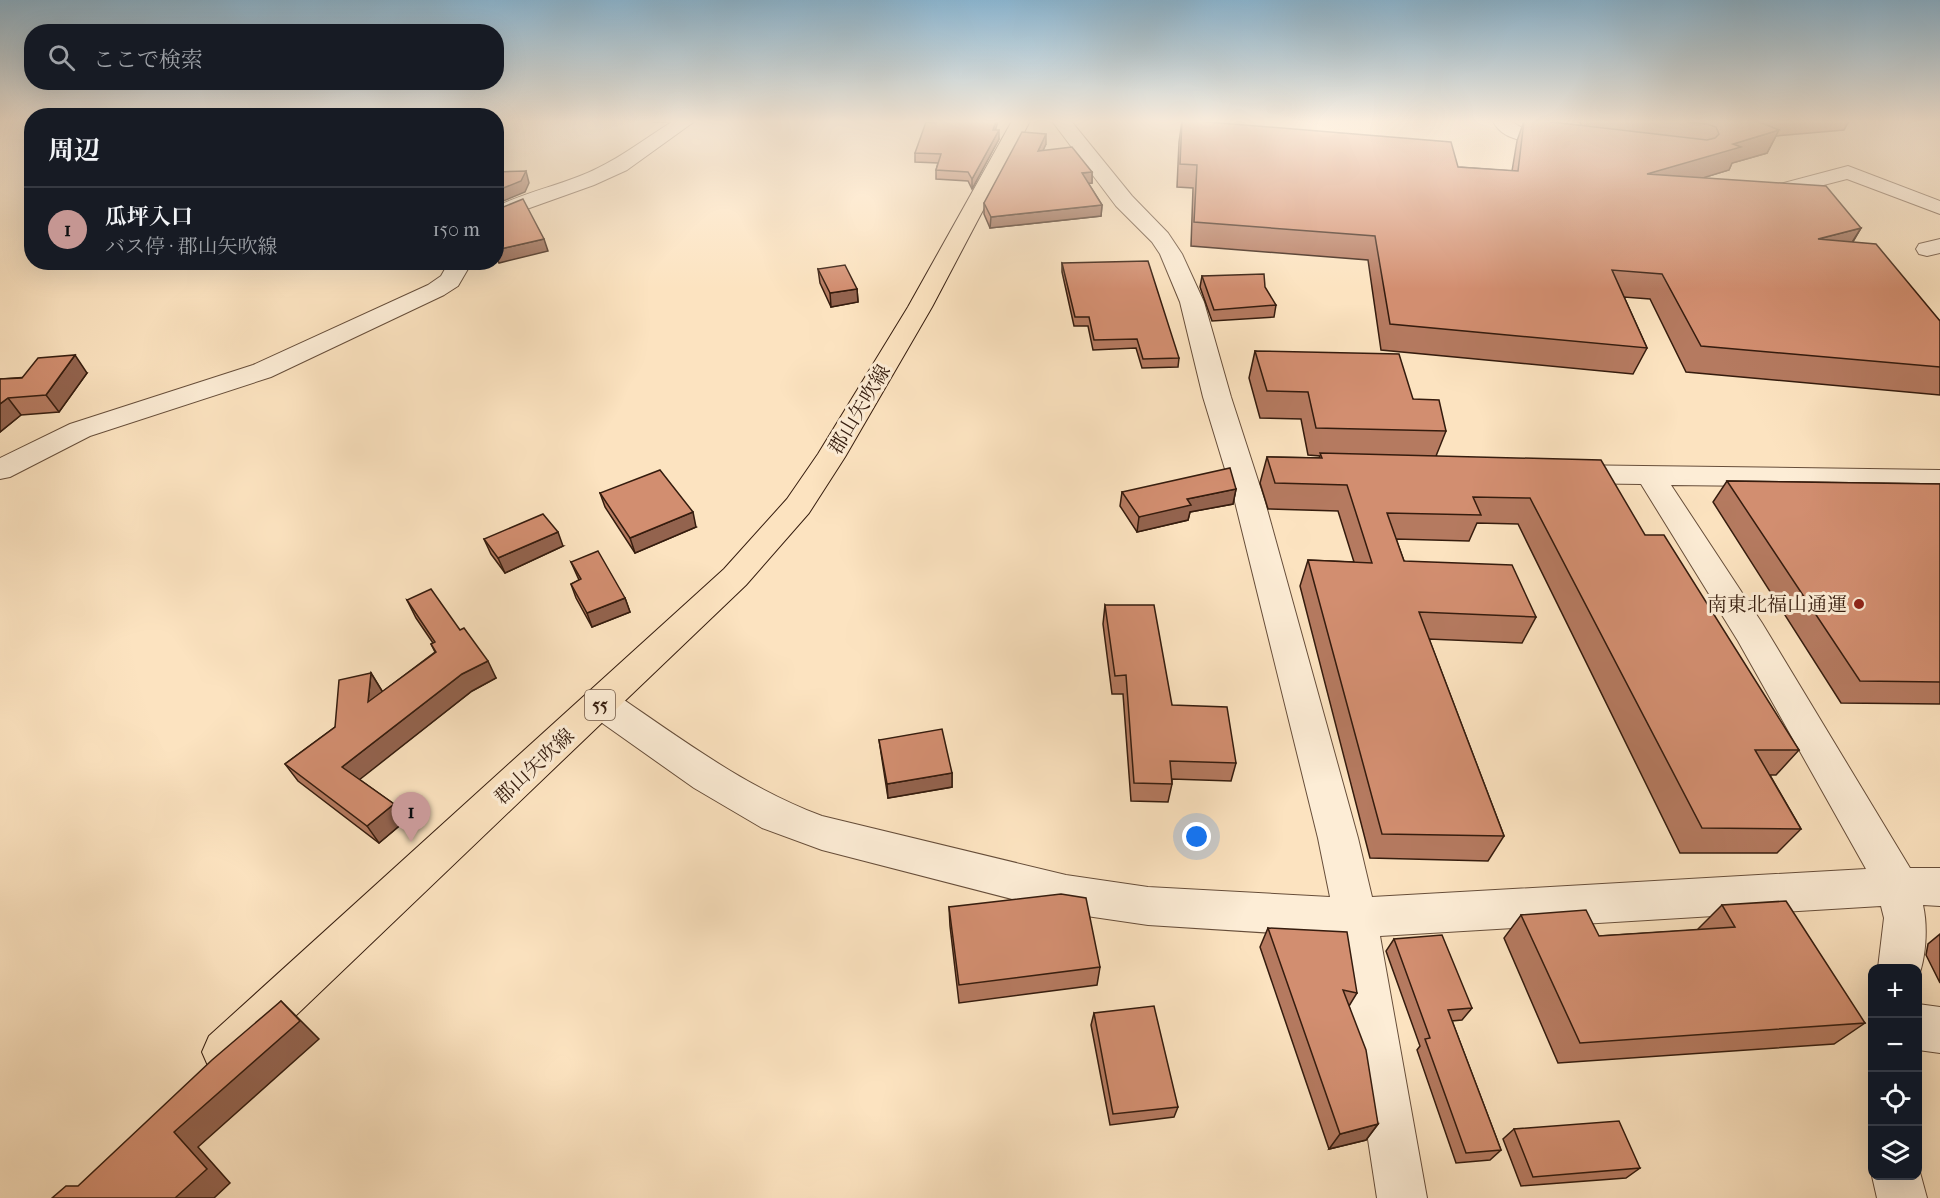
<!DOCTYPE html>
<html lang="ja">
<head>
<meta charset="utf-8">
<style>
	body { margin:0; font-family:"IM FELL French Canon","Noto Serif JP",serif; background:#242831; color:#f1f3f6 }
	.controls { position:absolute; right:18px; bottom:18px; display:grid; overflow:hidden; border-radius:12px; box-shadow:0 6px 24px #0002 }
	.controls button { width:54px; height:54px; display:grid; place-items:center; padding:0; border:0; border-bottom:2px solid #363941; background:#171b24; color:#f1f3f6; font:30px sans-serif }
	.you { position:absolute; left:1197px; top:837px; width:21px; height:21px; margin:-15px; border:4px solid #fff; border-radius:50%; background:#1a73e8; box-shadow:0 0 0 9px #1a73e833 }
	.badge { display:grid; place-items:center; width:39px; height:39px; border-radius:50%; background:#c59692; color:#111; font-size:20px; font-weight:700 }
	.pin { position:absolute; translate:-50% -50px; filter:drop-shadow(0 2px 3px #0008) }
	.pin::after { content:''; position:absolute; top:32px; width:21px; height:18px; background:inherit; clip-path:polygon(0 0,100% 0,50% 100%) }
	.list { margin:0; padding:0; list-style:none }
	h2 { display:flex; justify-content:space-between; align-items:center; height:78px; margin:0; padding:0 24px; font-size:26px }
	h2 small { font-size:20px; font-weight:400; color:#9ea1a6 }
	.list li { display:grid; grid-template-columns:39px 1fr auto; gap:18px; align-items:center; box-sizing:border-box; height:84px; padding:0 24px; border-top:2px solid #363941 }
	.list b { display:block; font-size:22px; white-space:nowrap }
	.list p { margin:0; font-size:20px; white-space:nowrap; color:#9ea1a6 }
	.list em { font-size:20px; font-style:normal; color:#9ea1a6 }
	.icon { flex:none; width:33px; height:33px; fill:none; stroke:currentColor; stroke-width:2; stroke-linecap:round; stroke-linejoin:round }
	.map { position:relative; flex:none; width:1940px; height:1198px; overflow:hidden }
	.search { position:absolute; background:#171b24; box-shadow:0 6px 24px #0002; left:24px; top:24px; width:480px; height:66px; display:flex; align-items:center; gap:15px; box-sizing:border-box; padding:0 21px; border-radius:24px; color:#9ea1a6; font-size:22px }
	.panel { position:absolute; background:#171b24; box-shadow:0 6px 24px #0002; left:24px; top:108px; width:480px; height:162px; border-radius:24px }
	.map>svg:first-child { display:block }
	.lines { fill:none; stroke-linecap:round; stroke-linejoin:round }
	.minor-casing { stroke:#674e3a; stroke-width:2 }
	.major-casing { stroke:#351c0e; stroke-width:2 }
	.minor { fill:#fdedd6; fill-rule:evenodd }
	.major { fill:#fce3c0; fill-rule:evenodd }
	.wall { fill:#b57a60; stroke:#351c0e; stroke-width:1.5 }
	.shaded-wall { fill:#93634e; stroke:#351c0e; stroke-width:1.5 }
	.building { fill:#d28e70; stroke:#351c0e; stroke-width:1.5 }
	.poi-dot { fill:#8f2418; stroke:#fdedd6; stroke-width:2 }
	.labels { text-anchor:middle; stroke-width:6; stroke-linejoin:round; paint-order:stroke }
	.shield { fill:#fdedd6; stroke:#715b4a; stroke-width:1.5 }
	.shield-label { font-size:18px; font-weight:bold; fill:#351c0e }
	.street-label { font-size:20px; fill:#351c0e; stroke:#fdedd6 }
	.poi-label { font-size:20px; fill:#351c0e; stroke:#fdedd6; text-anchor:end }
</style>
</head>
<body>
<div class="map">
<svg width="1940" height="1198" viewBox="0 0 1940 1198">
	<rect width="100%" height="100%" fill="#fce3c0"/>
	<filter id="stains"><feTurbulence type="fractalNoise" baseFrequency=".00333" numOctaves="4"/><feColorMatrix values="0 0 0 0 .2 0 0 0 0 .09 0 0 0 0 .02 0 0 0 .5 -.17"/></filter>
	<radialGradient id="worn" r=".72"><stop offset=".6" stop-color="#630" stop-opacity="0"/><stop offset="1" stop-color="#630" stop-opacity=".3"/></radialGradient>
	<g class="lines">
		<defs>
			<g id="minor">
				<path d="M673 121H695L627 170 594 185 524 210 496 222V207C523 193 553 187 580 176 614 163 643 140 673 121Z"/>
				<path d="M1052 121H1071L1132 196 1168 233 1182 254 1204 302 1231 397 1265 502 1358 838 1372 897 1866 869 1738 641 1641 484 1565 483 1555 481 1550 474 1555 467 1565 465 1940 470V488L1671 485 1762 623 1910 868H1940V906L1923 905C1928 927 1926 958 1918 978V968H1878L1884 918 1881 906 1380 936 1427 1198H1377L1337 937 1148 925 1066 913 822 850 762 828 694 788 588 713 583 703 588 693 601 689 614 693C680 738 746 788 822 816L1066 875 1148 887 1330 897 1318 838 1235 502 1203 397 1180 302 1160 254 1152 242 1116 206Z"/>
				<path d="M1493 121H1511L1522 128 1564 133 1571 135 1574 139 1571 143 1564 145C1541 142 1504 145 1493 121Z"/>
				<polygon points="1848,166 1940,201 1940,214 1847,179 1757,202 1750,200 1746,196 1750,192"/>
				<polygon points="1940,239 1940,253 1927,256 1919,254 1916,249 1919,244"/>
				<polygon points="449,262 472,262 458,286 444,295 271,377 90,436 10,477 0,479 0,458 70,424 253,365 428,285 441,276"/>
				<polygon points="1918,1004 1940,1007 1940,1053 1918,1050"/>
				<polygon points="1918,1165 1927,1198 1877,1198 1872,1176 1872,1175 1918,1176"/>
			</g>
			<polygon id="major" points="1012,121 1030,121 932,307 845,457 809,513 746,585 241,1068 225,1075 209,1068 202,1052 209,1036 724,569 787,499 818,454 908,307"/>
		</defs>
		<use href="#minor" class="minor-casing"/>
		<use href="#major" class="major-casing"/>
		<use href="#minor" class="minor"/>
		<use href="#major" class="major"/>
	</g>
	<g class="wall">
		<polygon points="652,121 669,121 667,122 653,122"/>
		<polygon points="1182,121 1458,167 1512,171 1517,141 1524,121 1543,121 1582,126 1579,121 1849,121 1844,130 1776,136 1767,153 1732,163 1729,170 1702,178 1861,228 1853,242 1940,321 1940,395 1686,372 1650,299 1624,297 1647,348 1633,374 1381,350 1368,260 1191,246 1193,188 1177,187 1179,142"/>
		<polygon points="995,130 999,139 972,189 968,181 936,179 936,170 938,163 915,162 915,153"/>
		<polygon points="1046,144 1043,150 1092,172 1092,183 1088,183 1102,205 1101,216 990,228 984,214 984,203"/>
		<polygon points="1062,263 1179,358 1178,367 1142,368 1136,348 1093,350 1088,326 1074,326 1062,272"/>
		<polygon points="818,269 857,289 858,302 831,307 820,283"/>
		<polygon points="1202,276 1276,305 1274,317 1212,321 1200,287"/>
		<polygon points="1255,351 1413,399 1446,431 1436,456 1645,535 1799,750 1776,775 1770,775 1801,829 1777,853 1680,853 1518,524 1477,523 1469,541 1396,539 1404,561 1536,617 1522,643 1429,639 1504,836 1488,861 1370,858 1300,586 1308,560 1354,562 1338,511 1268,509 1260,483 1267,457 1319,458 1320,456 1308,455 1301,419 1260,418 1249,378"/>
		<polygon points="87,373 59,412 21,415 0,432 0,379"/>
		<polygon points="1727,481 1940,484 1940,704 1841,703 1713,502"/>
		<polygon points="1236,489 1233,504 1190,512 1188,520 1137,532 1120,506 1122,492"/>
		<polygon points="600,493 696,527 635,553 605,507"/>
		<polygon points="484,539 563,546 505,573 491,554"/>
		<polygon points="571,562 625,598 630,612 592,627 576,598 571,584 579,580"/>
		<polygon points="407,600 460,630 496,678 472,691 359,779 394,804 405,821 379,843 298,781 285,764 335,727 371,673 382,691 382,692 435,652 431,644 433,643 416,618"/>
		<polygon points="1105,605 1172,705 1236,763 1231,781 1172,779 1172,784 1168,802 1131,801 1123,694 1112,694 1103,624"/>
		<polygon points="879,740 952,773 952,787 888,798"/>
		<polygon points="1722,905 1865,1023 1834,1044 1558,1063 1504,938 1521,915 1599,936 1698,930 1698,929"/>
		<polygon points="949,907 1100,967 1097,985 959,1003 950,926"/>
		<polygon points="1268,928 1357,993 1349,1006 1378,1124 1366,1140 1329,1149 1260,947"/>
		<polygon points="1940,934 1940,983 1926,955 1928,944"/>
		<polygon points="1394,939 1472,1008 1462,1020 1452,1021 1501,1150 1490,1160 1456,1163 1417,1050 1420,1046 1386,951"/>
		<polygon points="1094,1013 1178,1107 1174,1117 1110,1125 1091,1025"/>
		<polygon points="1514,1129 1640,1168 1626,1178 1521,1186 1503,1139"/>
	</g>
	<g class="shaded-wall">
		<polygon points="996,121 998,121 993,139 993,130"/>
		<polygon points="999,130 999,139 972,189 972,179"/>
		<polygon points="1779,130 1767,153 1732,163 1729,170 1637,198 1647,174 1733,144"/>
		<polygon points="1046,134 1046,144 1038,161 1038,151"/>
		<polygon points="526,171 529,183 525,192 496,204 496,191"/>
		<polygon points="1092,172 1092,183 1081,184 1082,173"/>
		<polygon points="1102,205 1101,216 990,228 991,217"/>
		<polygon points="1861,228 1846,252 1818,239"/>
		<polygon points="544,239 548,251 499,263 496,255 496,250"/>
		<polygon points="857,289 858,302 831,307 830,293"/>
		<polygon points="75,355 87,373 59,412 46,395"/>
		<polygon points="8,398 21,415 0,432 0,404"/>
		<polygon points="1236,489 1233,504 1190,512 1188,520 1137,532 1139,517 1187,499"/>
		<polygon points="693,512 696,527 635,553 630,538"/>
		<polygon points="558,532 563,546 505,573 498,558"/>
		<polygon points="625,598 630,612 592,627 587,613"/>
		<polygon points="488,661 496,678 472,691 354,784 342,767 462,674"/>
		<polygon points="371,673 382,691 379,720 368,702"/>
		<polygon points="952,773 952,787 888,798 887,784"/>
		<polygon points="394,804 405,821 379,843 367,826"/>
		<polygon points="281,1001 319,1039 198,1147 230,1183 214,1198 175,1198 174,1132"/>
		<polygon points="1378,1124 1366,1140 1329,1149 1340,1134"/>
	</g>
	<g class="building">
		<polygon points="937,121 996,121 993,130 999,130 972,179 968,172 936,170 941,154 915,153 926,122 936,123"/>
		<polygon points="1182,121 1196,121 1451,142 1458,167 1518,171 1524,121 1543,121 1707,140 1715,138 1719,134 1716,127 1707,124 1679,121 1757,121 1779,130 1733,144 1741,147 1647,174 1826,186 1861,228 1818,239 1876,244 1940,321 1940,367 1701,346 1662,274 1612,270 1647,348 1390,324 1375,236 1194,222 1197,165 1180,164"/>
		<polygon points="1022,132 1046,134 1038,151 1072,147 1092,172 1082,173 1102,205 991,217 984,203"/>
		<polygon points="526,171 521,181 496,191 496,172"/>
		<polygon points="523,199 544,239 496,250 496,210"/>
		<polygon points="1148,261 1179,358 1143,359 1137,339 1094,340 1089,317 1075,317 1062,263"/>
		<polygon points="845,265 857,289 830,293 818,269"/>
		<polygon points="1264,274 1265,287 1276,305 1214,310 1202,276"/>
		<polygon points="1255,351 1399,354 1413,399 1439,400 1446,431 1316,428 1308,392 1267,391"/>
		<polygon points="75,355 46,395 8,398 0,404 0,379 22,378 38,358"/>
		<polygon points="1320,453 1601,460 1645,535 1664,535 1799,750 1755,750 1801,829 1702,828 1530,498 1473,497 1481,515 1387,513 1404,561 1512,565 1536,617 1419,612 1504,836 1382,834 1308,560 1372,563 1347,485 1275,483 1267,457 1322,458"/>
		<polygon points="1230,468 1236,489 1187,499 1191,505 1139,517 1122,492"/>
		<polygon points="660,470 693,512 630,538 600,493"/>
		<polygon points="1727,481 1940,484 1940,682 1860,681"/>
		<polygon points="543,514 558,532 498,558 484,539"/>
		<polygon points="598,551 625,598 587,613 571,584 581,579 571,562"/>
		<polygon points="431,589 460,630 464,628 488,661 462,674 342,767 394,804 367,826 285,764 335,727 339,680 371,673 368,702 436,652 431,644 435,642 407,600"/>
		<polygon points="1105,605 1154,605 1172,705 1227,707 1236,763 1170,761 1172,784 1134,783 1126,675 1115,676"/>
		<polygon points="942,729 952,773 887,784 879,740"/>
		<polygon points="1061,894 1086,898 1100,967 959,985 949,907"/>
		<polygon points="1786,901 1865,1023 1580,1043 1521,915 1586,910 1599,936 1735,927 1722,905"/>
		<polygon points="1268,928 1347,932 1357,993 1343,990 1366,1050 1378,1124 1340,1134"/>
		<polygon points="1442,935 1472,1008 1448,1010 1501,1150 1466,1153 1425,1039 1430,1038 1394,939"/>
		<polygon points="281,1001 300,1021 174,1132 207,1169 175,1198 52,1198 66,1186 78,1186 212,1060"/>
		<polygon points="1154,1006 1178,1107 1113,1114 1094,1013"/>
		<polygon points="1619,1121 1640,1168 1533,1177 1514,1129"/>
	</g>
	<linearGradient id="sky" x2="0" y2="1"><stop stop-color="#8bb8d5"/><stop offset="0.42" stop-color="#fef2e3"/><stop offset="1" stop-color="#fef2e3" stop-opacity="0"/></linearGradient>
	<rect width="1940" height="289" fill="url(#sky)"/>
	<circle class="poi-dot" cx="1859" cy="604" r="6"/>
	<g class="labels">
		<rect class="shield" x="585" y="690" width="30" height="30" rx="4.5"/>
		<g class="shield-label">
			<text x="600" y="711">55</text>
		</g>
		<g class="street-label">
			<text transform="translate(859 409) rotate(-59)" y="7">郡山矢吹線</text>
			<text transform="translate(534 766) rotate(-43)" y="7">郡山矢吹線</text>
		</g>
		<g class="poi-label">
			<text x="1847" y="611">南東北福山通運</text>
		</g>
	</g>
	<rect width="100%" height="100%" filter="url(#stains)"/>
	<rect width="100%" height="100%" fill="url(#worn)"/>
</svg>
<div class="controls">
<button>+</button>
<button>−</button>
<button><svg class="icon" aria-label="locate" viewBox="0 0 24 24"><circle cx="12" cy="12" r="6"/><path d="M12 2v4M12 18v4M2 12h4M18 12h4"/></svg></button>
<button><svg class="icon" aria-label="layers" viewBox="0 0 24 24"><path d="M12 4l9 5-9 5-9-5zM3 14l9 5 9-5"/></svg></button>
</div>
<div class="you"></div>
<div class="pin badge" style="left:411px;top:842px">1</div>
<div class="search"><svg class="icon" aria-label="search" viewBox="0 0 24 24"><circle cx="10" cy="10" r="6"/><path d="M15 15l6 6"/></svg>ここで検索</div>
<section class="panel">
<h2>周辺<small></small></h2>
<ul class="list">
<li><span class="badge">1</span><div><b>瓜坪入口</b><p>バス停 · 郡山矢吹線</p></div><em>150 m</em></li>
</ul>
</section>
</div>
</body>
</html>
